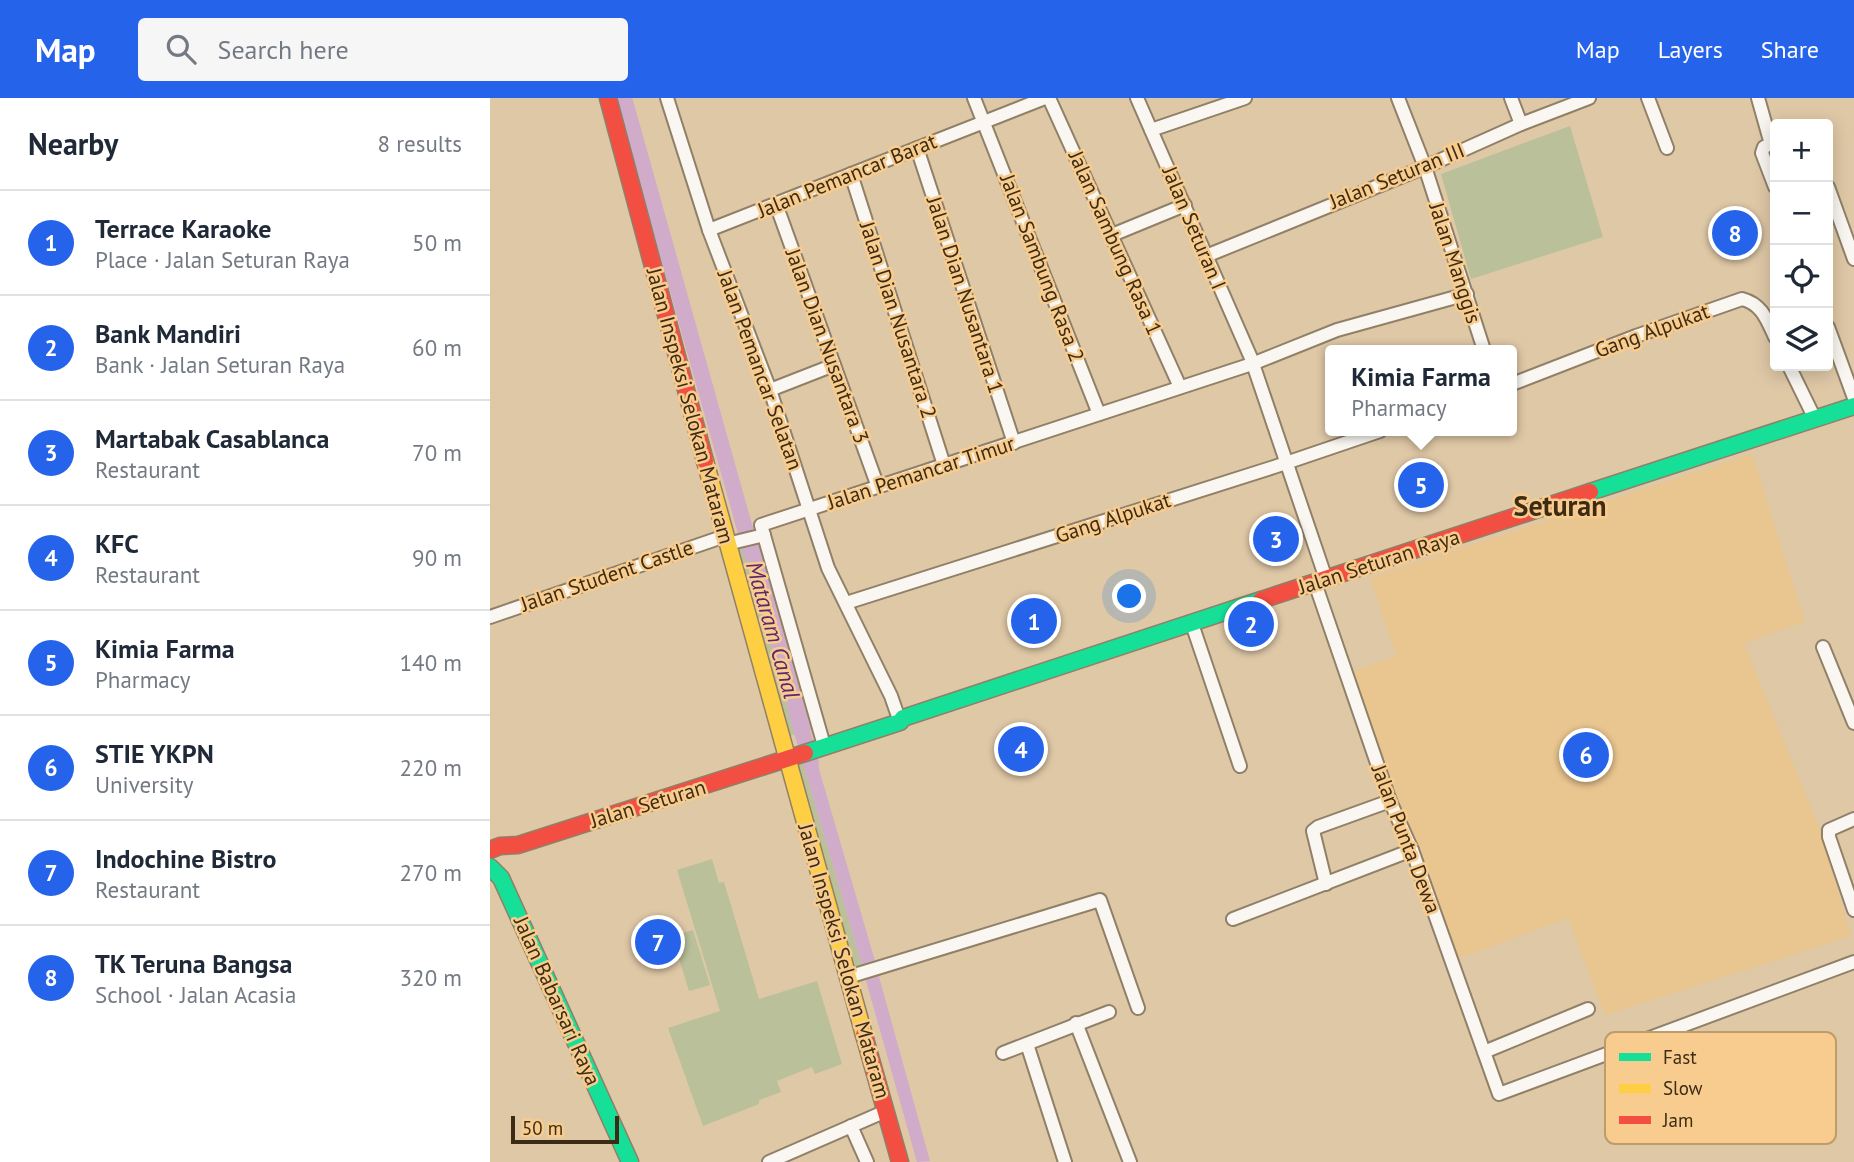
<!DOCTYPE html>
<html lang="en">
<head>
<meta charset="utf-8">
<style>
	body { margin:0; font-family:"PT Sans",sans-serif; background:#f6f6f7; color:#1f2937 }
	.controls { position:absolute; right:21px; top:21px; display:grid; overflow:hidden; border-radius:7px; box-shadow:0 4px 18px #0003 }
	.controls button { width:63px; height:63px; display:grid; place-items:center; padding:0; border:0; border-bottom:2px solid #e0e1e3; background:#fff; color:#1f2937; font:35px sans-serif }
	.scale { position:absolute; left:21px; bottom:18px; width:108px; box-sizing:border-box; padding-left:7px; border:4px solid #3d2c13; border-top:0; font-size:19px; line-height:24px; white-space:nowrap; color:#3d2c13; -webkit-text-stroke:5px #f7cc8e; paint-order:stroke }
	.you { position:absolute; left:640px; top:499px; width:24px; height:24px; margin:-18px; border:5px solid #fff; border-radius:50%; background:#1a73e8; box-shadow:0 0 0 10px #1a73e833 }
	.badge { display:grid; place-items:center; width:46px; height:46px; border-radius:50%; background:#2563eb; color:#fff; font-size:23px; font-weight:700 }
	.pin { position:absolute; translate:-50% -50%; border:4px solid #fff; box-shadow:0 2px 7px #0006 }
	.popup { position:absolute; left:835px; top:247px; width:192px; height:91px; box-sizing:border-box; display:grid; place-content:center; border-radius:7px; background:#fff; filter:drop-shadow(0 2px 5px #0005); font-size:23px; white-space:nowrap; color:#747a83 }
	.popup b { font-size:26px; color:#1f2937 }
	.popup::after { content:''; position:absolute; left:50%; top:100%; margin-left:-14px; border:14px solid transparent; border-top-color:#fff }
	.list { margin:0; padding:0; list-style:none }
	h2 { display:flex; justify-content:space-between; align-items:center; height:91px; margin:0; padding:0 28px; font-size:30px }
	h2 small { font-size:23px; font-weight:400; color:#747a83 }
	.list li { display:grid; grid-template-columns:46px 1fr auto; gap:21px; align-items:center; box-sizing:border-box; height:105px; padding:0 28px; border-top:2px solid #e0e1e3 }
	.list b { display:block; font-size:26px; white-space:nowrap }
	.list p { margin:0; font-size:23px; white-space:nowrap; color:#747a83 }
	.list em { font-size:23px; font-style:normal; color:#747a83 }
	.icon { flex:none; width:38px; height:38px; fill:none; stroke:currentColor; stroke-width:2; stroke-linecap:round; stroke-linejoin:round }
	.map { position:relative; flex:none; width:1364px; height:1064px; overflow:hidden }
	header { display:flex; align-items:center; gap:42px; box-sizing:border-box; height:98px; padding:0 35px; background:#2563eb; color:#fff }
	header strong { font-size:33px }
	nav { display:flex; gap:38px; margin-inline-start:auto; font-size:24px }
	.search { width:490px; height:63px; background:#f6f6f7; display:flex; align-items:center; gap:18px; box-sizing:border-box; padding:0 24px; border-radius:7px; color:#747a83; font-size:26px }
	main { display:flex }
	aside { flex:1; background:#fff }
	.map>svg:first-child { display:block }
	.built { fill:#e9c58f }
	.green { fill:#bac099 }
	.water { fill:#d0abca }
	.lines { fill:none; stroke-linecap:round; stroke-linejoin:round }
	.canal { stroke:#d0abca; stroke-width:16 }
	.street-casing { stroke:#908068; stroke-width:16 }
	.fast-casing { stroke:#908068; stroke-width:19 }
	.slow-casing { stroke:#908068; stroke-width:19 }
	.jam-casing { stroke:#908068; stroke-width:19 }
	.street { stroke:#faf7f2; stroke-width:12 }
	.fast { stroke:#16e098; stroke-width:16 }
	.slow { stroke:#ffcf43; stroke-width:16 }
	.jam { stroke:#f24e42; stroke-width:16 }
	.labels { text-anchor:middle; stroke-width:5; stroke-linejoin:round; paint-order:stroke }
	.street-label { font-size:21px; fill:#3d2c13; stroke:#f7cc8e }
	.water-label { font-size:23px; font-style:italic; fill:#5b286d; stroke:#f7cc8e }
	.district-label { font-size:28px; font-weight:bold; fill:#3d2c13; stroke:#f7cc8e }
	.key { fill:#f7cc8e; stroke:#bf9c69; stroke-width:2 }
	.key-label { font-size:19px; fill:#3d2c13 }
</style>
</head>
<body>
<header>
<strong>Map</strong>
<div class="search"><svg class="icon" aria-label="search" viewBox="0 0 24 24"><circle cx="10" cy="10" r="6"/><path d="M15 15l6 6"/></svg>Search here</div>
<nav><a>Map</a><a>Layers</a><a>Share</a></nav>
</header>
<main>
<aside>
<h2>Nearby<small>8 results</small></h2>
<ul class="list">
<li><span class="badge">1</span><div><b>Terrace Karaoke</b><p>Place · Jalan Seturan Raya</p></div><em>50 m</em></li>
<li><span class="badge">2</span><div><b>Bank Mandiri</b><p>Bank · Jalan Seturan Raya</p></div><em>60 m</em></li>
<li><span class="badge">3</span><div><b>Martabak Casablanca</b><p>Restaurant</p></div><em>70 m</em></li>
<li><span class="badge">4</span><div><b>KFC</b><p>Restaurant</p></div><em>90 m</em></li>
<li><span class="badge">5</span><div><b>Kimia Farma</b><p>Pharmacy</p></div><em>140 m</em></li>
<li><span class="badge">6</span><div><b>STIE YKPN</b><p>University</p></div><em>220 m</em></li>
<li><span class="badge">7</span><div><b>Indochine Bistro</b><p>Restaurant</p></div><em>270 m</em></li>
<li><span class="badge">8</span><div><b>TK Teruna Bangsa</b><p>School · Jalan Acasia</p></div><em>320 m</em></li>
</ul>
</aside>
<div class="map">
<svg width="1364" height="1064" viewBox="0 0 1364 1064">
	<rect width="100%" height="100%" fill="#dfc8a6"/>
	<polygon class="built" points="1262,356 1315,524 1254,545 1333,739 1361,838 1115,917 1078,820 967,861 862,574 906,558 880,480"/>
	<g class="green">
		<polygon points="1080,28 1113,139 981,181 951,76"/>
		<polygon points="255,449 305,636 298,639 247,452"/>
		<polygon points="313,665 372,867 365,869 306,667"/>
		<polygon points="222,761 229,785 234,784 269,901 327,883 352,966 325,976 322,969 287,983 291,994 269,1002 269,1006 213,1028 178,930 230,913 187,772"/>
		<polygon points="203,832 220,887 199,893 182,838"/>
	</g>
	<g class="water">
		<polygon points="268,445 321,632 305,636 255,449"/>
		<polygon points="326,661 385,863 372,867 313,665"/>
		<polygon points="388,875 440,1063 427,1064 375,879"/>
	</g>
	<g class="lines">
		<g class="canal">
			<polyline points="134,0 262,456"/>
			<polyline points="307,616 321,665"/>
		</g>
		<defs>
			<g id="street">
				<polyline points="177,0 219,132 280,292 338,470 401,598 410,624"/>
				<polyline points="484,0 609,316"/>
				<polyline points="559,0 690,289"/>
				<polyline points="647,0 761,260 836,481"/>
				<polyline points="908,0 935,69 994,252"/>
				<polyline points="1021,0 1031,26"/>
				<polyline points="1158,0 1177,50"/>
				<polyline points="1268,0 1281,46 1274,49 1272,55 1285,89"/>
				<polyline points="661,32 755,0"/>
				<polyline points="427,50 524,345"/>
				<polyline points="361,76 454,367"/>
				<polyline points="1338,89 1364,161"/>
				<polyline points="286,106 388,389"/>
				<polyline points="219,132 555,0"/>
				<polyline points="622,137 695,107"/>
				<polyline points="716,158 935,69 1031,26 1099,0"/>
				<polyline points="1338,229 1364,300"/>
				<polyline points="1299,268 1325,321"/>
				<path d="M1022 286 1146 238 1252 201C1272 206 1277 222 1285 239"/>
				<polyline points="280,292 344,267"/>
				<polyline points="237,446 274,437"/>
				<polyline points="825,485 900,703 922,752 1009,996 1364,864"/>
				<polyline points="356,505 784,369 890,333"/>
				<polyline points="0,519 235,438"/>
				<polyline points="702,526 750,668"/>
				<polyline points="1333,549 1364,625"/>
				<polyline points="333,644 271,427 762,266 847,232 977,196"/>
				<polyline points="1364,721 1339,732 1339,739 1364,812"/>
				<polyline points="836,786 823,733 828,729 900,703"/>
				<polyline points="743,821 922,752"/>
				<polyline points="358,879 610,802 648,910"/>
				<polyline points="586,925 640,1064"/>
				<polyline points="537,946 575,1064"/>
				<polyline points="994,954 1098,911"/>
				<polyline points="513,955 619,914"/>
				<polyline points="361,1028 377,1064"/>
				<polyline points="279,1064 396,1013"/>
			</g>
			<g id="fast">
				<polyline points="1100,394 1364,308"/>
				<polyline points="315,655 410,624 413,620 771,502"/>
				<polyline points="0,769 11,780 140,1064"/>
			</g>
			<polyline id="slow" points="215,363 374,937"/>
			<g id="jam">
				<polyline points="118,0 215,363"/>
				<polyline points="771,502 1100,394"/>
				<polyline points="0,752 10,748 28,747 315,655"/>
				<polyline points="374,937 410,1064"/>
			</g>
		</defs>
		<use href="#street" class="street-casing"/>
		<use href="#fast" class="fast-casing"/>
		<use href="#slow" class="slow-casing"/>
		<use href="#jam" class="jam-casing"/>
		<use href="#street" class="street"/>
		<use href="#fast" class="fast"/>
		<use href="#slow" class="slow"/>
		<use href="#jam" class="jam"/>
	</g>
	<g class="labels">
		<g class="street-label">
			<text transform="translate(357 78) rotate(-22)" y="7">Jalan Pemancar Barat</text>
			<text transform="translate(907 78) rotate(-22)" y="7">Jalan Seturan III</text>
			<text transform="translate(704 130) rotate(67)" y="7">Jalan Seturan I</text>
			<text transform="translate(625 145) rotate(66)" y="7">Jalan Sambung Rasa 1</text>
			<text transform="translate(965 165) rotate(72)" y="7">Jalan Manggis</text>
			<text transform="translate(552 170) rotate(69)" y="7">Jalan Sambung Rasa 2</text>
			<text transform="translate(475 197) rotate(72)" y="7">Jalan Dian Nusantara 1</text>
			<text transform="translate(408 222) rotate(72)" y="7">Jalan Dian Nusantara 2</text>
			<text transform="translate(1162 233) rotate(-20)" y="7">Gang Alpukat</text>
			<text transform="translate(337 248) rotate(70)" y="7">Jalan Dian Nusantara 3</text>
			<text transform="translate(270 272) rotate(70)" y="7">Jalan Pemancar Selatan</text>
			<text transform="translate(200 308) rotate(75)" y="7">Jalan Inspeksi Selokan Mataram</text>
			<text transform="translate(431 375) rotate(-18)" y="7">Jalan Pemancar Timur</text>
			<text transform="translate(623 420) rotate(-18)" y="7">Gang Alpukat</text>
			<text transform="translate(889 464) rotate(-18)" y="7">Jalan Seturan Raya</text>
			<text transform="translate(117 478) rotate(-19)" y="7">Jalan Student Castle</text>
			<text transform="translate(158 706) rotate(-17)" y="7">Jalan Seturan</text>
			<text transform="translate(916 741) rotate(69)" y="7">Jalan Punta Dewa</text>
			<text transform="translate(354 863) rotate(74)" y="7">Jalan Inspeksi Selokan Mataram</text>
			<text transform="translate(67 903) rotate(66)" y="7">Jalan Babarsari Raya</text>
		</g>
		<g class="water-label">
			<text transform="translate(283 532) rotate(74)" y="8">Mataram Canal</text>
		</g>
		<g class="district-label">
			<text x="1070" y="418">Seturan</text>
		</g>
	</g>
	<rect x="1115" y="934" width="231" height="112" rx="10" class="key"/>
	<rect x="1129" y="955" width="32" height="8" fill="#16e098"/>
	<rect x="1129" y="986" width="32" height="9" fill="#ffcf43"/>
	<rect x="1129" y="1018" width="32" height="8" fill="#f24e42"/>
	<g class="key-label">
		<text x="1173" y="966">Fast</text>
		<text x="1173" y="997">Slow</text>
		<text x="1173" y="1029">Jam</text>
	</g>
</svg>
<div class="controls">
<button>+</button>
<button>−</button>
<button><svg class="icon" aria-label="locate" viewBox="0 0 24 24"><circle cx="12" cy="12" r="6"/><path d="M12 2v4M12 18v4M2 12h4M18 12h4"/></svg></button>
<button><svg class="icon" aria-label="layers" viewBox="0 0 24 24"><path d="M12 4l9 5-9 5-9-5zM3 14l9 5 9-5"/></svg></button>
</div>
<div class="scale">50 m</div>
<div class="you"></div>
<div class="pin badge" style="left:544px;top:523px">1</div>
<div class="pin badge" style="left:761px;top:526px">2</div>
<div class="pin badge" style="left:786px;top:441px">3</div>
<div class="pin badge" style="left:531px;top:651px">4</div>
<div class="pin badge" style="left:931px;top:387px">5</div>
<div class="popup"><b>Kimia Farma</b>Pharmacy</div>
<div class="pin badge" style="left:1096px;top:657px">6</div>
<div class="pin badge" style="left:168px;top:844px">7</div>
<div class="pin badge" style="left:1245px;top:135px">8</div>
</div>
</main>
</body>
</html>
